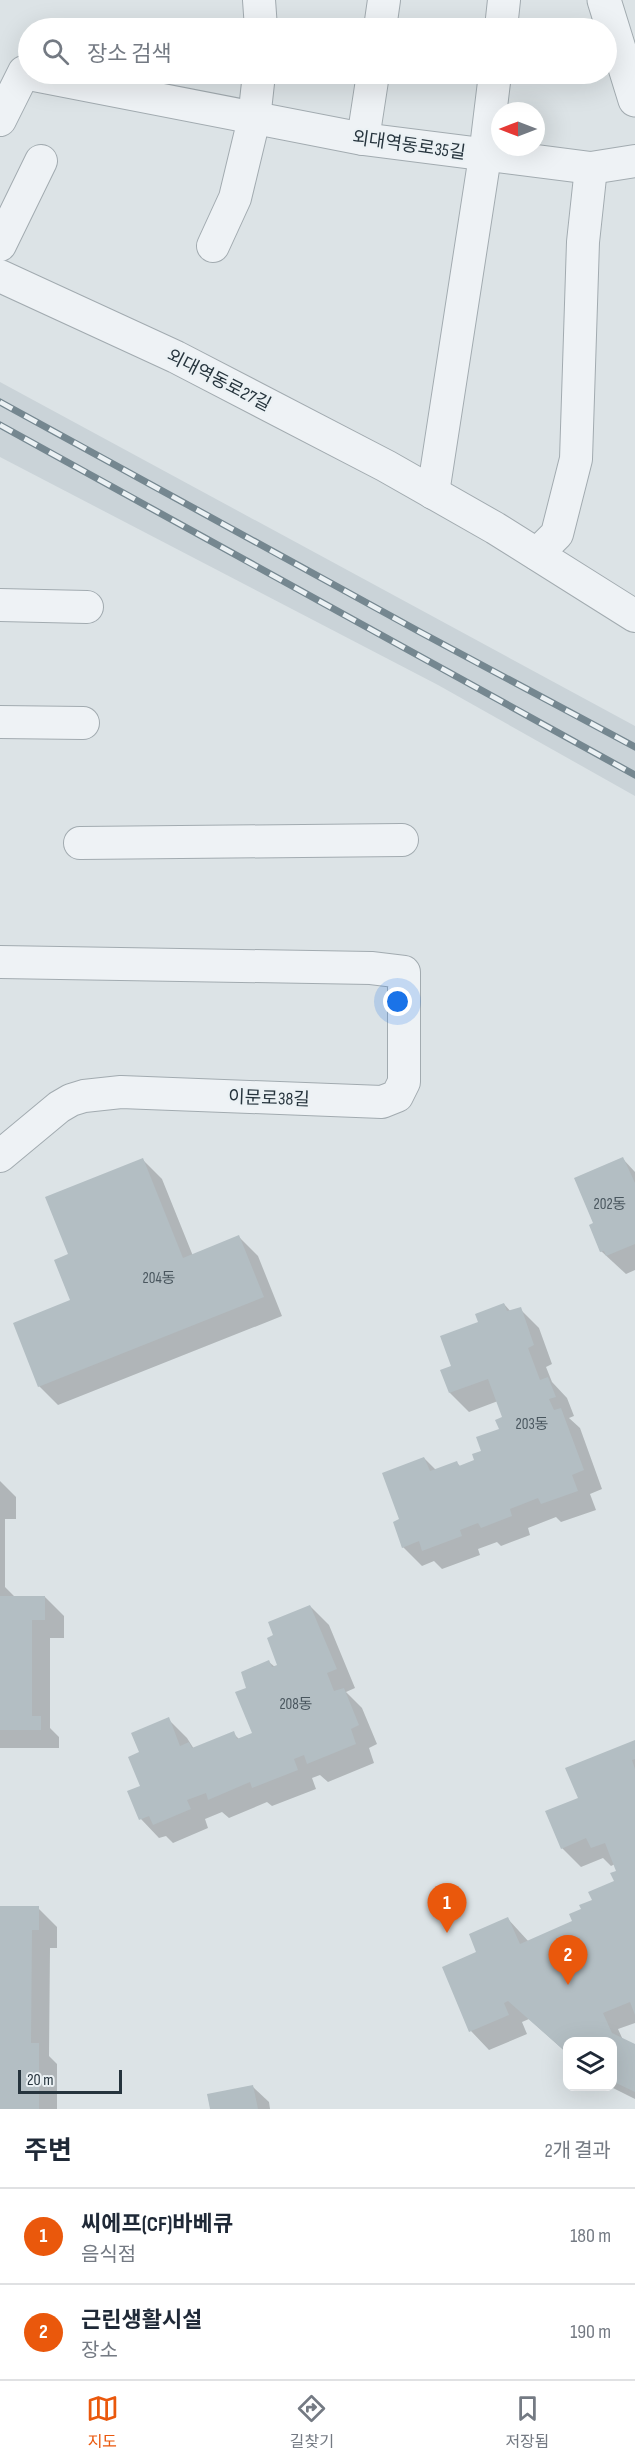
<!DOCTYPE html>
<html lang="ko">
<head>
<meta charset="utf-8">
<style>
	body { margin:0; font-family:"Sofia Sans Condensed","Noto Sans KR",sans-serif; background:#f2f2f3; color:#1f2937 }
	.controls { position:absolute; right:18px; bottom:18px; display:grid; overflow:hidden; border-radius:12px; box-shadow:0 6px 24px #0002 }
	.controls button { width:54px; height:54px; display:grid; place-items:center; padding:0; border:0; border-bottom:2px solid #e0e1e3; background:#fff; color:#1f2937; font:30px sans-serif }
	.compass { position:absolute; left:491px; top:102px; width:54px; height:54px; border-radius:50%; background:#fff; box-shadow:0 6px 24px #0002; rotate:270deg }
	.scale { position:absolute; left:18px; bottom:15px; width:104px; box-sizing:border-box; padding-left:6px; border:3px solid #26343d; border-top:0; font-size:16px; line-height:21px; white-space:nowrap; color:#26343d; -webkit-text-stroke:4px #ebf1f4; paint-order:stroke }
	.you { position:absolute; left:398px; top:1002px; width:21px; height:21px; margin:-15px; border:4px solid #fff; border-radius:50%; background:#1a73e8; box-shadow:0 0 0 9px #1a73e833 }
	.badge { display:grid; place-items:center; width:39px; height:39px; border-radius:50%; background:#ea580c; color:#fff; font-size:20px; font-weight:700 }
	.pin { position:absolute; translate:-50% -50px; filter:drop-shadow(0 2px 3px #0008) }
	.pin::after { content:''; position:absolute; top:32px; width:21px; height:18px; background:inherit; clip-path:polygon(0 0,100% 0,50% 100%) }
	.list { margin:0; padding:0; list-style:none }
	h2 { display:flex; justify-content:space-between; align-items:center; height:78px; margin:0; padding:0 24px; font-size:26px }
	h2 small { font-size:20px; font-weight:400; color:#747a83 }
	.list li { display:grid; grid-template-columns:39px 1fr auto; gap:18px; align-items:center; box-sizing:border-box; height:96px; padding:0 24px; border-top:2px solid #e0e1e3 }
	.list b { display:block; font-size:22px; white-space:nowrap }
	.list p { margin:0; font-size:20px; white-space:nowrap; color:#747a83 }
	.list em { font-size:20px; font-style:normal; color:#747a83 }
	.icon { flex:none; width:33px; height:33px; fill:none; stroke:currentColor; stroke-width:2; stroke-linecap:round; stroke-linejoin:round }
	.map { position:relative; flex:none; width:635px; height:2109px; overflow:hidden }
	.search { position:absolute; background:#fff; box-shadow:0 6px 24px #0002; left:18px; right:18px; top:18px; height:66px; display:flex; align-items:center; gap:15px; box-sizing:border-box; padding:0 21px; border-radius:33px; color:#747a83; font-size:22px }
	.sheet { height:270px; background:#fff }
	nav { display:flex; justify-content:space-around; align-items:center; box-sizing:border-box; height:84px; border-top:2px solid #e0e1e3; background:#fff; font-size:16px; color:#747a83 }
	nav a { display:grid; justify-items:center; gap:3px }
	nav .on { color:#ea580c }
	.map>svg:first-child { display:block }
	.built { fill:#cad3d8 }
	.shadow { fill:#0003 }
	.building { fill:#b3bec3 }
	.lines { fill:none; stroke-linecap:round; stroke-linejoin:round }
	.minor-casing { stroke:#a2abb0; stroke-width:34 }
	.tertiary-casing { stroke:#a2abb0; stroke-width:35 }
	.minor { stroke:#eef2f5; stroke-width:32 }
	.tertiary { stroke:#eef2f5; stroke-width:33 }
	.rail-casing { stroke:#758790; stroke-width:7 }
	.rail { stroke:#ebf1f4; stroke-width:4.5; stroke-dasharray:14; stroke-linecap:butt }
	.labels { text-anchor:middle; stroke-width:4.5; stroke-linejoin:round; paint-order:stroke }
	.number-label { font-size:15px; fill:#49565e }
	.street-label { font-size:18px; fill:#26343d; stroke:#ebf1f4 }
</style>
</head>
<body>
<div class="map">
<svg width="635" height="2109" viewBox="0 0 635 2109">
	<rect width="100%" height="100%" fill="#dce3e6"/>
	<polygon class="built" points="0,382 635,726 635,796 438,685 0,457"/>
	<g class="shadow">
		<polygon points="623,1159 635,1172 635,1270 626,1274 601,1251 594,1224"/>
		<polygon points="143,1160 162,1179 193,1256 239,1237 258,1256 282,1316 58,1405 39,1386 72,1301 70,1255"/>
		<polygon points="504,1304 511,1312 520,1309 539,1328 552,1364 546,1367 552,1382 567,1398 574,1416 569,1418 580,1428 602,1489 590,1494 596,1510 561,1522 556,1517 528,1528 530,1535 501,1546 497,1542 478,1549 480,1555 442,1569 434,1561 422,1566 403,1547 401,1520 424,1458 436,1470 457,1463 461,1467 476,1461 501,1430 504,1418 498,1401 469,1412 450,1393 453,1367 480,1323"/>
		<polygon points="0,1481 16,1497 16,1519 5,1519 5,1587 15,1597 45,1597 64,1616 64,1638 50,1638 50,1728 59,1737 59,1748 0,1748"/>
		<polygon points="310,1606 329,1625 355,1688 346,1692 362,1708 377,1744 369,1748 374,1763 328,1782 320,1775 312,1778 316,1789 272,1806 267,1802 229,1818 222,1812 205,1819 208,1828 173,1843 166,1836 159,1838 141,1819 141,1753 168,1719 187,1738 194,1749 233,1733 240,1740 254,1734 248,1688 269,1662 275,1667 279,1666"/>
		<polygon points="635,1741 635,2023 618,2029 623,2040 635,2046 635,2099 609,2086 612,2086 612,2042 568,2042 568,2054 529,2019 522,2022 527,2034 489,2050 471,2031 478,1953 508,1919 529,1942 574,1922 583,1910 616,1881 618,1872 615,1864 611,1866 603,1858 581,1867 562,1848 580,1799"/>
		<polygon points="0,1907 38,1908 57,1927 57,1948 50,1948 49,2056 57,2064 57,2109 0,2109"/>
		<polygon points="253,2087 269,2102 270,2109 212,2109"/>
	</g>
	<g class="building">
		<polygon points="623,1157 635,1183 635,1244 606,1256 604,1251 600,1252 589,1225 593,1223 574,1178"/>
		<polygon points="143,1158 183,1258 239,1235 264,1297 38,1387 13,1323 70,1300 54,1260 68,1254 45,1197"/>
		<polygon points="504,1303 507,1311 521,1307 534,1345 528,1348 540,1380 548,1377 556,1397 549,1399 554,1410 561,1408 584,1470 572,1475 578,1491 541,1504 538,1498 510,1509 512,1516 481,1528 478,1523 460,1530 462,1536 422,1551 419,1541 402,1548 393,1522 399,1519 382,1473 424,1457 430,1471 457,1461 459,1466 474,1460 472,1454 481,1451 476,1437 499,1429 495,1420 502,1417 488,1379 449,1393 440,1370 451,1366 440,1336 478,1322 475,1314"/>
		<polygon points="0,1596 45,1596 45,1620 32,1620 32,1716 41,1716 41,1730 0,1730"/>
		<polygon points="310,1605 337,1669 327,1673 334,1691 344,1688 359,1725 351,1729 356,1744 307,1764 304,1755 294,1759 298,1770 252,1788 250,1782 208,1800 206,1793 187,1800 191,1809 153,1825 149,1816 139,1820 127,1791 140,1786 128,1757 139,1752 131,1733 169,1717 180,1746 189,1742 192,1748 234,1731 237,1739 252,1733 235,1692 246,1688 241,1672 269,1660 272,1667 277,1665 267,1638 273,1635 268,1622"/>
		<polygon points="635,1740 635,1759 632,1760 635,1769 635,2015 630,2002 603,2013 612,2033 635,2044 635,2092 612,2081 612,2042 568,2042 568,2054 508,2001 504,2003 509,2015 469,2032 442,1967 476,1952 469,1934 508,1917 520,1944 572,1921 569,1914 581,1909 579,1905 592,1900 588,1892 614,1881 610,1873 616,1871 605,1843 591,1848 586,1838 561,1849 545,1811 578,1798 565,1768"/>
		<polygon points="0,1906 39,1906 39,1930 32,1930 31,2043 39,2043 39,2109 0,2109"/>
		<polygon points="253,2085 258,2109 210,2109 207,2094"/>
	</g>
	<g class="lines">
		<defs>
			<g id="minor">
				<polyline points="259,0 261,28"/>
				<polyline points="380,28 384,0"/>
				<polyline points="501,28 504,0"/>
				<polyline points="29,74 363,139 591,168 635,161"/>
				<polyline points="0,120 24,72 28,73"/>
				<polyline points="363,139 373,74"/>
				<polyline points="0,245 41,161"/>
				<polyline points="213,246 235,198 254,119 259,74"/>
				<polyline points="0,276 176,357 386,466 495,528 635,616"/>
				<polyline points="433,493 485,156 495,74"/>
				<polyline points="537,554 557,534 576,459 583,242 591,168"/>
				<polyline points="0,605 87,607"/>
				<polyline points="0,722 83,723"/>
				<polyline points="80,843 402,840"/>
				<polyline points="0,962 371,968 404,972 404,1082 397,1096 382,1102 121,1092 84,1096 71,1100 59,1107 0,1156"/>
			</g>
			<polyline id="tertiary" points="604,0 635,100"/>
		</defs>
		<use href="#minor" class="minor-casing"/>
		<use href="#tertiary" class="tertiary-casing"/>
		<use href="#minor" class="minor"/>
		<use href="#tertiary" class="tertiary"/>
		<defs>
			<g id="rail">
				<polyline points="0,402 420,632 635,747"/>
				<polyline points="0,425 635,775"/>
			</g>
		</defs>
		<use href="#rail" class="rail-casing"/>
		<use href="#rail" class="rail"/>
	</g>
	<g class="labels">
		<g class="number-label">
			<text x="610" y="1209">202동</text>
			<text x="159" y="1283">204동</text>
			<text x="532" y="1429">203동</text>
			<text x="296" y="1709">208동</text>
		</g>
		<g class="street-label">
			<text transform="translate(409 145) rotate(8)" y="6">외대역동로35길</text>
			<text transform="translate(219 380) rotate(27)" y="6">외대역동로27길</text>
			<text transform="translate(269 1098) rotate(2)" y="6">이문로38길</text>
		</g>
	</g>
</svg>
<div class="controls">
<button><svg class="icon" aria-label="layers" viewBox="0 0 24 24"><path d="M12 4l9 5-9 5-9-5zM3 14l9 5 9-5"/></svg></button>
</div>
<svg class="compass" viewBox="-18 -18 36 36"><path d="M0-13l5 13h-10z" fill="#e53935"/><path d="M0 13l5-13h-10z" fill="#747a83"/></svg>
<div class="scale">20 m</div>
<div class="you"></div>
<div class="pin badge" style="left:447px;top:1933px">1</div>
<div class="pin badge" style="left:568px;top:1985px">2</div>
<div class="search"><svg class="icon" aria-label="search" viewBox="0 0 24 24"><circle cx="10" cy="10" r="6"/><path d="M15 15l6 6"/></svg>장소 검색</div>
</div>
<section class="sheet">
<h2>주변<small>2개 결과</small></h2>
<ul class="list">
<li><span class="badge">1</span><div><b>씨에프(CF)바베큐</b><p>음식점</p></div><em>180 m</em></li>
<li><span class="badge">2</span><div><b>근린생활시설</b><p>장소</p></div><em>190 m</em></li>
</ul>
</section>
<nav>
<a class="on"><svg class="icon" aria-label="map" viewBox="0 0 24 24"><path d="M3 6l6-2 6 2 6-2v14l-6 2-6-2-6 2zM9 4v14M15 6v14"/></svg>지도</a>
<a><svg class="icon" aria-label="directions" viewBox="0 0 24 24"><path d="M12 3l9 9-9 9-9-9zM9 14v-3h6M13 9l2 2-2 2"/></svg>길찾기</a>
<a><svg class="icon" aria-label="saved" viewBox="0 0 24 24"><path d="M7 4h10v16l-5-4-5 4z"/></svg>저장됨</a>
</nav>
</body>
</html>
